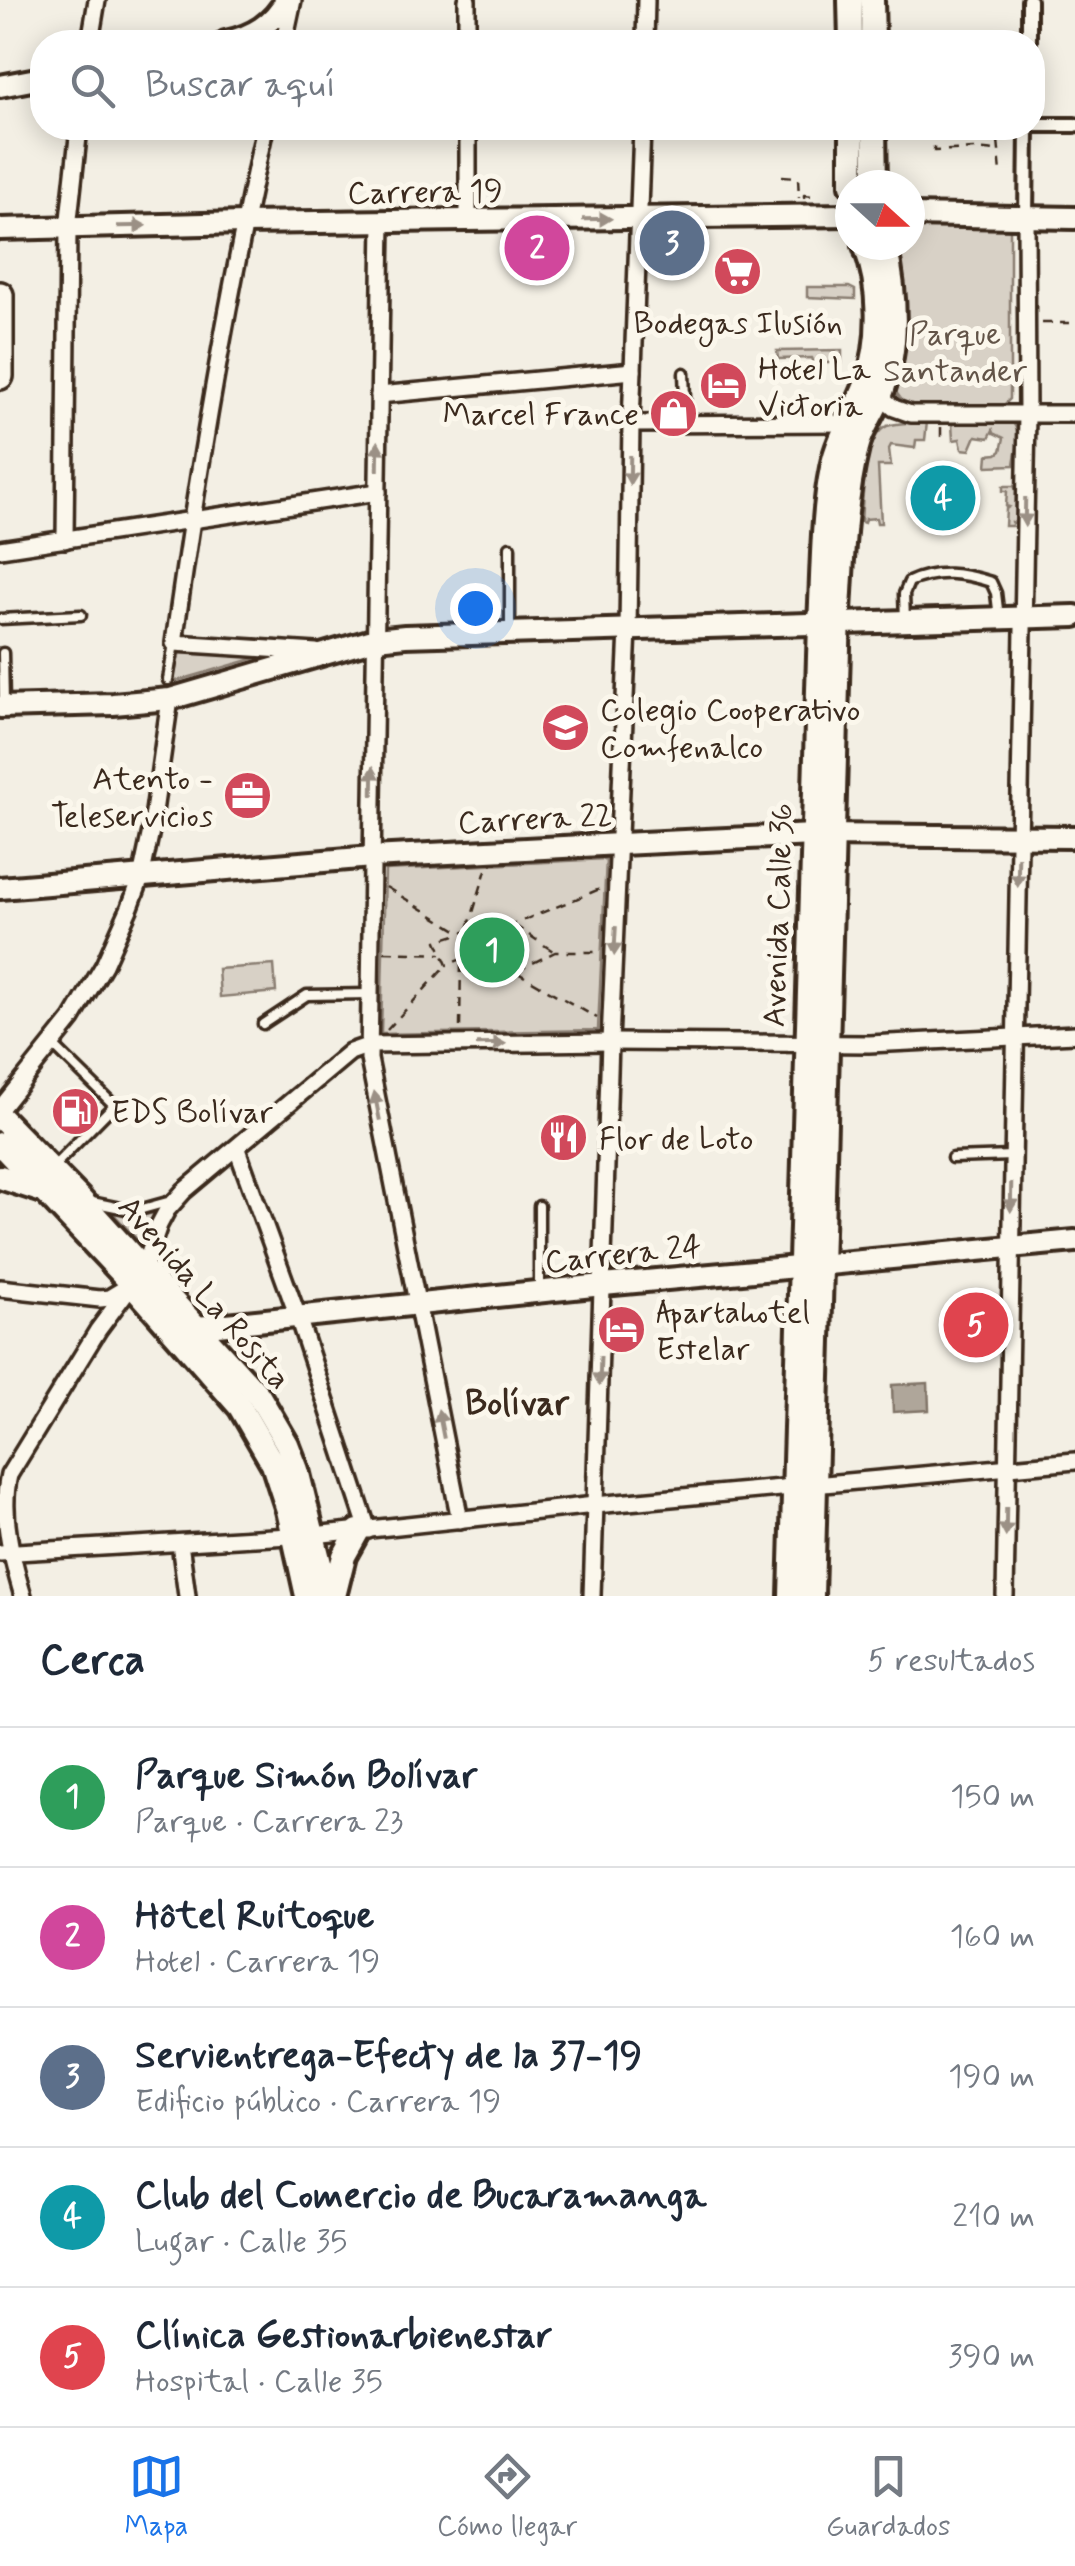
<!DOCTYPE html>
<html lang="es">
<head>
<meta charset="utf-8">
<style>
	body { margin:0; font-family:Mynerve,sans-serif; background:#f6f6f7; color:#1f2937 }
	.compass { position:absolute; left:835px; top:170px; width:90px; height:90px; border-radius:50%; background:#fff; box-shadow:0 5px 25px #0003; rotate:111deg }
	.you { position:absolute; left:475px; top:608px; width:35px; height:35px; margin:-25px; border:8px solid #fff; border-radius:50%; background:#1a73e8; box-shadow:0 0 0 15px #1a73e833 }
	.badge { display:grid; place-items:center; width:65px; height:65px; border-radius:50%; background:#1a73e8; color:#fff; font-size:32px; font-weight:700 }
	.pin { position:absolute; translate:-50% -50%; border:5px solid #fff; box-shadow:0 2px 10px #0006 }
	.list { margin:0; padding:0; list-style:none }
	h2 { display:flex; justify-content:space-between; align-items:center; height:130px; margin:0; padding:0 40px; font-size:42px }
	h2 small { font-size:32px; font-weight:400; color:#747a83 }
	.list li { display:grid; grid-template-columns:65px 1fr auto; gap:30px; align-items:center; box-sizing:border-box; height:140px; padding:0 40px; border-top:2px solid #e0e1e3 }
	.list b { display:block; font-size:38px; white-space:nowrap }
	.list p { margin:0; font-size:32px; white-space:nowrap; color:#747a83 }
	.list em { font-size:32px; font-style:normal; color:#747a83 }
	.icon { flex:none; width:55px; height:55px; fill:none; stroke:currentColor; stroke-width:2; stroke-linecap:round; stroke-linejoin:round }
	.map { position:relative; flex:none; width:1075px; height:1596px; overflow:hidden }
	.search { position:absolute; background:#fff; box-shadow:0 5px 25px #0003; left:30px; right:30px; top:30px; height:110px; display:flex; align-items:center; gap:25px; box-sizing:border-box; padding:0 35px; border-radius:40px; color:#747a83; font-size:38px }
	.sheet { height:830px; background:#fff }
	nav { display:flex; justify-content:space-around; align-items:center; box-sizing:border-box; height:140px; border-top:2px solid #e0e1e3; background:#fff; font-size:28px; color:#747a83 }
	nav a { display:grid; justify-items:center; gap:5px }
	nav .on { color:#1a73e8 }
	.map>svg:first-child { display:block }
	.green { fill:#d8d1c6; stroke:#8a7e72; stroke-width:2.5 }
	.water { fill:#afa69a; stroke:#817468; stroke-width:2.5 }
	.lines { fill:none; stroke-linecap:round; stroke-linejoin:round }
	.service-casing { stroke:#3b2a1e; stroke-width:15 }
	.pedestrian-casing { stroke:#3b2a1e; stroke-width:20 }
	.minor-casing { stroke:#3b2a1e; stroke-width:22 }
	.tertiary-casing { stroke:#3b2a1e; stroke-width:28 }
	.secondary-casing { stroke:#3b2a1e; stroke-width:30 }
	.primary-casing { stroke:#3b2a1e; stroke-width:32 }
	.path { stroke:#3b2a1e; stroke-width:2.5; stroke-dasharray:10 8; stroke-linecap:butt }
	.service { stroke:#fbf7ec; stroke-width:8 }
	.pedestrian { stroke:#fbf7ec; stroke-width:12 }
	.minor { stroke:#fbf7ec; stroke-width:15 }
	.tertiary { stroke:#fbf7ec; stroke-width:20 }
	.secondary { stroke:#fbf7ec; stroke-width:22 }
	.primary { stroke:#fbf7ec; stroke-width:25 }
	.oneway { fill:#9b9085 }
	.labels { text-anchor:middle; stroke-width:10; stroke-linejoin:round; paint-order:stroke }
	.street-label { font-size:32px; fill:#3b2a1e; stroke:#fbf7ec }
	.poi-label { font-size:32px; fill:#3b2a1e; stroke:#fbf7ec; text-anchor:start }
	.park-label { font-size:32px; fill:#625448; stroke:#fbf7ec }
	.neighbourhood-label { font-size:35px; font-weight:bold; fill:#3b2a1e; stroke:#fbf7ec }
</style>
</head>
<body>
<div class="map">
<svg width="1075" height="1596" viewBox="0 0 1075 1596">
	<rect width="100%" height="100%" fill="#f3efe4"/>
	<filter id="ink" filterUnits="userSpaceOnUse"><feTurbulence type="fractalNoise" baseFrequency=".01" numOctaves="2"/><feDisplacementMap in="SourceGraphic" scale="20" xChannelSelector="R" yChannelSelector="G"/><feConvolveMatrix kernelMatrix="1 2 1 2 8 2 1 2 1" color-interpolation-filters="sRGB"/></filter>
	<g filter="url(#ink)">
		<g class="green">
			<path d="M1010 223V399L1002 407 912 408 904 403 892 387C900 338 910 293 893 245H910V226Z"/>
			<polygon points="807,287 849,287 855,290 855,299 807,297"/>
			<polygon points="842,350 842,363 814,363 812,358 778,359 777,351"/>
			<path d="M1009 418C1025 435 1016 445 1014 465L987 466 988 455 997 454 1001 451 1004 438 994 433 993 430 989 438 976 436 970 450 962 449 960 439 953 440 952 424Z"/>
			<path d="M927 422 925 440H916L915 448 891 445 889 449 891 466H878L881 523H877L876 518 865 519 864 523 861 522C863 499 863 436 887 426 899 422 915 423 927 422Z"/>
			<polygon points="1003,486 1014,486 1018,494 1017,524 1012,522 1012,526 1005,526 1006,509 1009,507 1006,506 1007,491 1003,491"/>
			<polygon points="180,651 270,654 173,682"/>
			<polygon points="606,859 598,1030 381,1034 385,870"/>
			<polygon points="274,965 276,992 220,997 218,969"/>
			<polygon points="112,1212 145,1215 158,1212 143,1246"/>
		</g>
		<polygon class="water" points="928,1383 929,1410 893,1412 892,1385"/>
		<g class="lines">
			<defs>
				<g id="service">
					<polyline points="684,373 686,423"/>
					<polyline points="510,547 510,632"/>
					<polyline points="0,619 81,615"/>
					<path d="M905 620 904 594 909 582C936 569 963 573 991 582L996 593 999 618"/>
					<polyline points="3,653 4,704"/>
					<polyline points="168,680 174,643"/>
					<polyline points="263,1024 307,995 370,994"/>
					<polyline points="53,1045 114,1105 54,1166"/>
					<polyline points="952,1158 1012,1156"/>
					<polyline points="92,1202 135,1211 171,1201"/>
					<polyline points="539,1291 539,1206"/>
				</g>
				<g id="pedestrian">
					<polyline points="1029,42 1029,0"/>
					<polyline points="1032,125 1075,125"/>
					<polyline points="1026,218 1027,128"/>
				</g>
				<g id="minor">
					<polyline points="467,0 467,42"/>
					<polyline points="90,42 97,0"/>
					<polyline points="284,42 293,0"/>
					<polyline points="645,42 646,0"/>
					<path d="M265 128C227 298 198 470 174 643L316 652"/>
					<polyline points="468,128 468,220"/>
					<polyline points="382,221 369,1059 460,1520"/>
					<polyline points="379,395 633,371"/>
					<polyline points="880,396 894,408 911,414 1075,414"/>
					<polyline points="631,424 848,423"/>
					<polyline points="65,540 68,228 79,128"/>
					<polyline points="0,549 378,492"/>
					<polyline points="0,1109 72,1019 104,965 130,907 141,878 152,826 170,699"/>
					<polyline points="237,1149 298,1317 368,1530"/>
					<polyline points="0,1288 100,1299 109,1298 124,1289"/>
					<polyline points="180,1543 187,1596"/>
					<polyline points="0,1553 323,1534 595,1505 1075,1461"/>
					<path d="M23 1596C12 1559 0 1513 9 1475L98 1330 144 1268 159 1225 167 1210 184 1191 350 1052 370 1045 610 1042 869 1044 1075 1034"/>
					<polyline points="592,1596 610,1042 628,629 631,424 642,128"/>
					<polyline points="1005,1596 1027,415 1026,218"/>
				</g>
				<g id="tertiary">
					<path d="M226 42C253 36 273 24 286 0"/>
					<polyline points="0,86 42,78"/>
					<polyline points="910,215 1075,218"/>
					<polyline points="0,229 244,223 850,215"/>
					<polyline points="0,707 113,704 170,699 376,639 405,636 1075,616"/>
					<polyline points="0,888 372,857 620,844 813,835 1075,837"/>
					<polyline points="189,1335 198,1327 603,1285 1075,1241"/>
				</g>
				<g id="secondary">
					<polyline points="850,0 851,42"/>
					<polyline points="872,0 873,42"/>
					<polyline points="852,128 852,185"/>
					<polyline points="874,128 875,185"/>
					<polyline points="0,1117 80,1199 259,1396 287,1444 297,1470 328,1596"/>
					<polyline points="0,1144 132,1284 240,1407 273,1464 288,1510 307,1596"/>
					<polyline points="0,1177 40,1190"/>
					<polyline points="334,1596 344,1556 358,1531"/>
					<path d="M791 1596 820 623C823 573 822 517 832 468 838 437 856 412 867 382 882 341 881 286 865 245"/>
					<path d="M812 1596 839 611C842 557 844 501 857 448 861 430 872 415 879 399 900 350 896 295 885 245"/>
				</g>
				<polyline id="primary" points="0,295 0,376"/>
			</defs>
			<use href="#service" class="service-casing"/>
			<use href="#pedestrian" class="pedestrian-casing"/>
			<use href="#minor" class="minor-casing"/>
			<use href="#tertiary" class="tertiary-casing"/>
			<use href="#secondary" class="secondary-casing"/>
			<use href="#primary" class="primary-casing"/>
			<g class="path">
				<polyline points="934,128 934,151 974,149 996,151 997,153"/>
				<polyline points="996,128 995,141 998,140 1001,173"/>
				<polyline points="782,176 798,177 799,198"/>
				<polyline points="804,198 804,195 815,196 815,199"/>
				<polyline points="1042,323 1075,323"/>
				<polyline points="941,437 941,427"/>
				<polyline points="386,887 460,932"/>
				<polyline points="514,925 553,951"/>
				<polyline points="468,929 486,870"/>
				<polyline points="473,941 600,889"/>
				<polyline points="474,948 476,953 447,965 437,941 468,931 474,948 597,1018"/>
				<polyline points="384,952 441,954"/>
				<polyline points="517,971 555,952 599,952"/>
				<polyline points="460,1027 461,960"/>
				<polyline points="387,1030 446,966"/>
			</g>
			<use href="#service" class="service"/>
			<use href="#pedestrian" class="pedestrian"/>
			<use href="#minor" class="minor"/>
			<use href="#tertiary" class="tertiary"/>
			<use href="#secondary" class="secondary"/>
			<use href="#primary" class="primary"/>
		</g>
		<defs><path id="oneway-solid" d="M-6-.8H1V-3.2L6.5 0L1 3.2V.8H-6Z" transform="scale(2.5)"/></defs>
		<g class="oneway">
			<use href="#oneway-solid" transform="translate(597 219) rotate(-1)"/>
			<use href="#oneway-solid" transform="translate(132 226) rotate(-1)"/>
			<use href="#oneway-solid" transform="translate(378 456) rotate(-89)"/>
			<use href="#oneway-solid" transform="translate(630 470) rotate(91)"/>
			<use href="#oneway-solid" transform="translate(1025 512) rotate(91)"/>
			<use href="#oneway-solid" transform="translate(373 781) rotate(-89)"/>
			<use href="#oneway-solid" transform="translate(1018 872) rotate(91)"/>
			<use href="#oneway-solid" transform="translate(615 941) rotate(93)"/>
			<use href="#oneway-solid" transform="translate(491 1044) rotate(-1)"/>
			<use href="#oneway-solid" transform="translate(377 1106) rotate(-101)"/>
			<use href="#oneway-solid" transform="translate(1011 1197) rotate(91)"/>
			<use href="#oneway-solid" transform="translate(600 1371) rotate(92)"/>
			<use href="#oneway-solid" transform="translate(441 1424) rotate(-101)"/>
			<use href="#oneway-solid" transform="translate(1006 1522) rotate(91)"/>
		</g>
	</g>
	<defs>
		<symbol id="supermarket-disc" viewBox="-11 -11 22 22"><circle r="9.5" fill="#d1495b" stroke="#fbf7ec"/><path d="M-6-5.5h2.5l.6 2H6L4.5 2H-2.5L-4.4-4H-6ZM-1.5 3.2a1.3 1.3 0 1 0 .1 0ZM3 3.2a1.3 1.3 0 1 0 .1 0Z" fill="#fff"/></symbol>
		<symbol id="hotel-disc" viewBox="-11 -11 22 22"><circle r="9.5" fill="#d1495b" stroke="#fbf7ec"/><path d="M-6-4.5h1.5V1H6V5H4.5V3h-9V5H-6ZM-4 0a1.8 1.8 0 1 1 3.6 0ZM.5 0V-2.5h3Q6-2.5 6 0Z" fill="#fff"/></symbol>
		<symbol id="shop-disc" viewBox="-11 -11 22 22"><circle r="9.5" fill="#d1495b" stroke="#fbf7ec"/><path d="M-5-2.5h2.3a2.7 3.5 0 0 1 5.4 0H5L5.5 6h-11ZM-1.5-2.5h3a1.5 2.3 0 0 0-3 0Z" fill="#fff"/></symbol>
		<symbol id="school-disc" viewBox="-11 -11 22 22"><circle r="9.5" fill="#d1495b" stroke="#fbf7ec"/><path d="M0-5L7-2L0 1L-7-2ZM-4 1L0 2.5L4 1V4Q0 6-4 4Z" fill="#fff"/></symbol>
		<symbol id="office-disc" viewBox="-11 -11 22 22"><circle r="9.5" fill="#d1495b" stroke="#fbf7ec"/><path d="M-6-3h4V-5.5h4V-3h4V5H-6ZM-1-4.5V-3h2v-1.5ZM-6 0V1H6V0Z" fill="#fff"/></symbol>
		<symbol id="fuel-disc" viewBox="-11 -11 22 22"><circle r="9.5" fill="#d1495b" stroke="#fbf7ec"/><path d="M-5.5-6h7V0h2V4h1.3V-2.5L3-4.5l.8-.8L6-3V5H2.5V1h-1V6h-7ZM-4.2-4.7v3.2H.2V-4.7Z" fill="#fff"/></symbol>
		<symbol id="restaurant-disc" viewBox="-11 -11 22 22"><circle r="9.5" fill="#d1495b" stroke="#fbf7ec"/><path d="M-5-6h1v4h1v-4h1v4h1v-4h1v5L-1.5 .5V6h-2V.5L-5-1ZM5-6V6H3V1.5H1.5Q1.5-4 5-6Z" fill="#fff"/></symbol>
	</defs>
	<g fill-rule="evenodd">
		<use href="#supermarket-disc" x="710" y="244" width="55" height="55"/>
		<use href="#hotel-disc" x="696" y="358" width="55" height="55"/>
		<use href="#shop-disc" x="646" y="386" width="55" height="55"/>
		<use href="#school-disc" x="538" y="700" width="55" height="55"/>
		<use href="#office-disc" x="220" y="768" width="55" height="55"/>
		<use href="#fuel-disc" x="48" y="1084" width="55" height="55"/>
		<use href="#restaurant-disc" x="536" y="1110" width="55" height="55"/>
		<use href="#hotel-disc" x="594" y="1302" width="55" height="55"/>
	</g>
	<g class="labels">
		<g class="street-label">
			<text transform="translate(425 191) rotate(-1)" y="11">Carrera 19</text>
			<text transform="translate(535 818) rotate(-3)" y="11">Carrera 22</text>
			<text transform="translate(777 915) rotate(-88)" y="11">Avenida Calle 36</text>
			<text transform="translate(623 1253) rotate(-6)" y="11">Carrera 24</text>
			<text transform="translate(205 1292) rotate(49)" y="11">Avenida La Rosita</text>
		</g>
		<g class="poi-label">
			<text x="738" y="333" text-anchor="middle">Bodegas Ilusión</text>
			<text x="758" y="379">Hotel La<tspan x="758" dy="37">Victoria</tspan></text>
			<text x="639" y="424" text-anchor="end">Marcel France</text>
			<text x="600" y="720">Colegio Cooperativo<tspan x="600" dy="37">Comfenalco</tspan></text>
			<text x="213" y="789" text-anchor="end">Atento -<tspan x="213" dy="37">Teleservicios</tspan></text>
			<text x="111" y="1122">EDS Bolívar</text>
			<text x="599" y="1149">Flor de Loto</text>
			<text x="656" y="1322">Apartahotel<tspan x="656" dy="37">Estelar</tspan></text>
		</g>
		<g class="park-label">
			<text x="955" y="344">Parque<tspan x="955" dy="37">Santander</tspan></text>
		</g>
		<g class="neighbourhood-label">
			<text x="517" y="1414">Bolívar</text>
		</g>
	</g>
</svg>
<svg class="compass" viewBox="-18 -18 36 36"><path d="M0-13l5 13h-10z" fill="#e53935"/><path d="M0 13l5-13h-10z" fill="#747a83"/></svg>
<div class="you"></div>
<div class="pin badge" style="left:492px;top:950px;background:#2e9e5b">1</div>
<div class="pin badge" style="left:537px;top:248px;background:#d1479c">2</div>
<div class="pin badge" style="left:672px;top:243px;background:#5c6f8a">3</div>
<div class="pin badge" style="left:943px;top:498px;background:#0f9aa8">4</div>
<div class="pin badge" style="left:976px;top:1325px;background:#e0444e">5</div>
<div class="search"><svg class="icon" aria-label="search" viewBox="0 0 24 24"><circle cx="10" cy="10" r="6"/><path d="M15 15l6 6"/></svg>Buscar aquí</div>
</div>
<section class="sheet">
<h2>Cerca<small>5 resultados</small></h2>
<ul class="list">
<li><span class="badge" style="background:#2e9e5b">1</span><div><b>Parque Simón Bolívar</b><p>Parque · Carrera 23</p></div><em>150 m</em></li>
<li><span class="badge" style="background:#d1479c">2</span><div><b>Hôtel Ruitoque</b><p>Hotel · Carrera 19</p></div><em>160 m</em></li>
<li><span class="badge" style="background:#5c6f8a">3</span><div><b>Servientrega-Efecty de la 37-19</b><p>Edificio público · Carrera 19</p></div><em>190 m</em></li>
<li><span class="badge" style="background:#0f9aa8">4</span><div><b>Club del Comercio de Bucaramanga</b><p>Lugar · Calle 35</p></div><em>210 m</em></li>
<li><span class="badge" style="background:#e0444e">5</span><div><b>Clínica Gestionarbienestar</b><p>Hospital · Calle 35</p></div><em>390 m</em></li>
</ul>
</section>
<nav>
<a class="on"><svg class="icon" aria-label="map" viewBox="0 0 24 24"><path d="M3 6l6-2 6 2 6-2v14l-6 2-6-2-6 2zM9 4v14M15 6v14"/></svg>Mapa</a>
<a><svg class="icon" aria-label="directions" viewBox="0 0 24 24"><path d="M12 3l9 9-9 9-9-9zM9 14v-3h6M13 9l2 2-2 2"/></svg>Cómo llegar</a>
<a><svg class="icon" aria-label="saved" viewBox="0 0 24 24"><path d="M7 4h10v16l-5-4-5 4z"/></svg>Guardados</a>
</nav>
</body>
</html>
